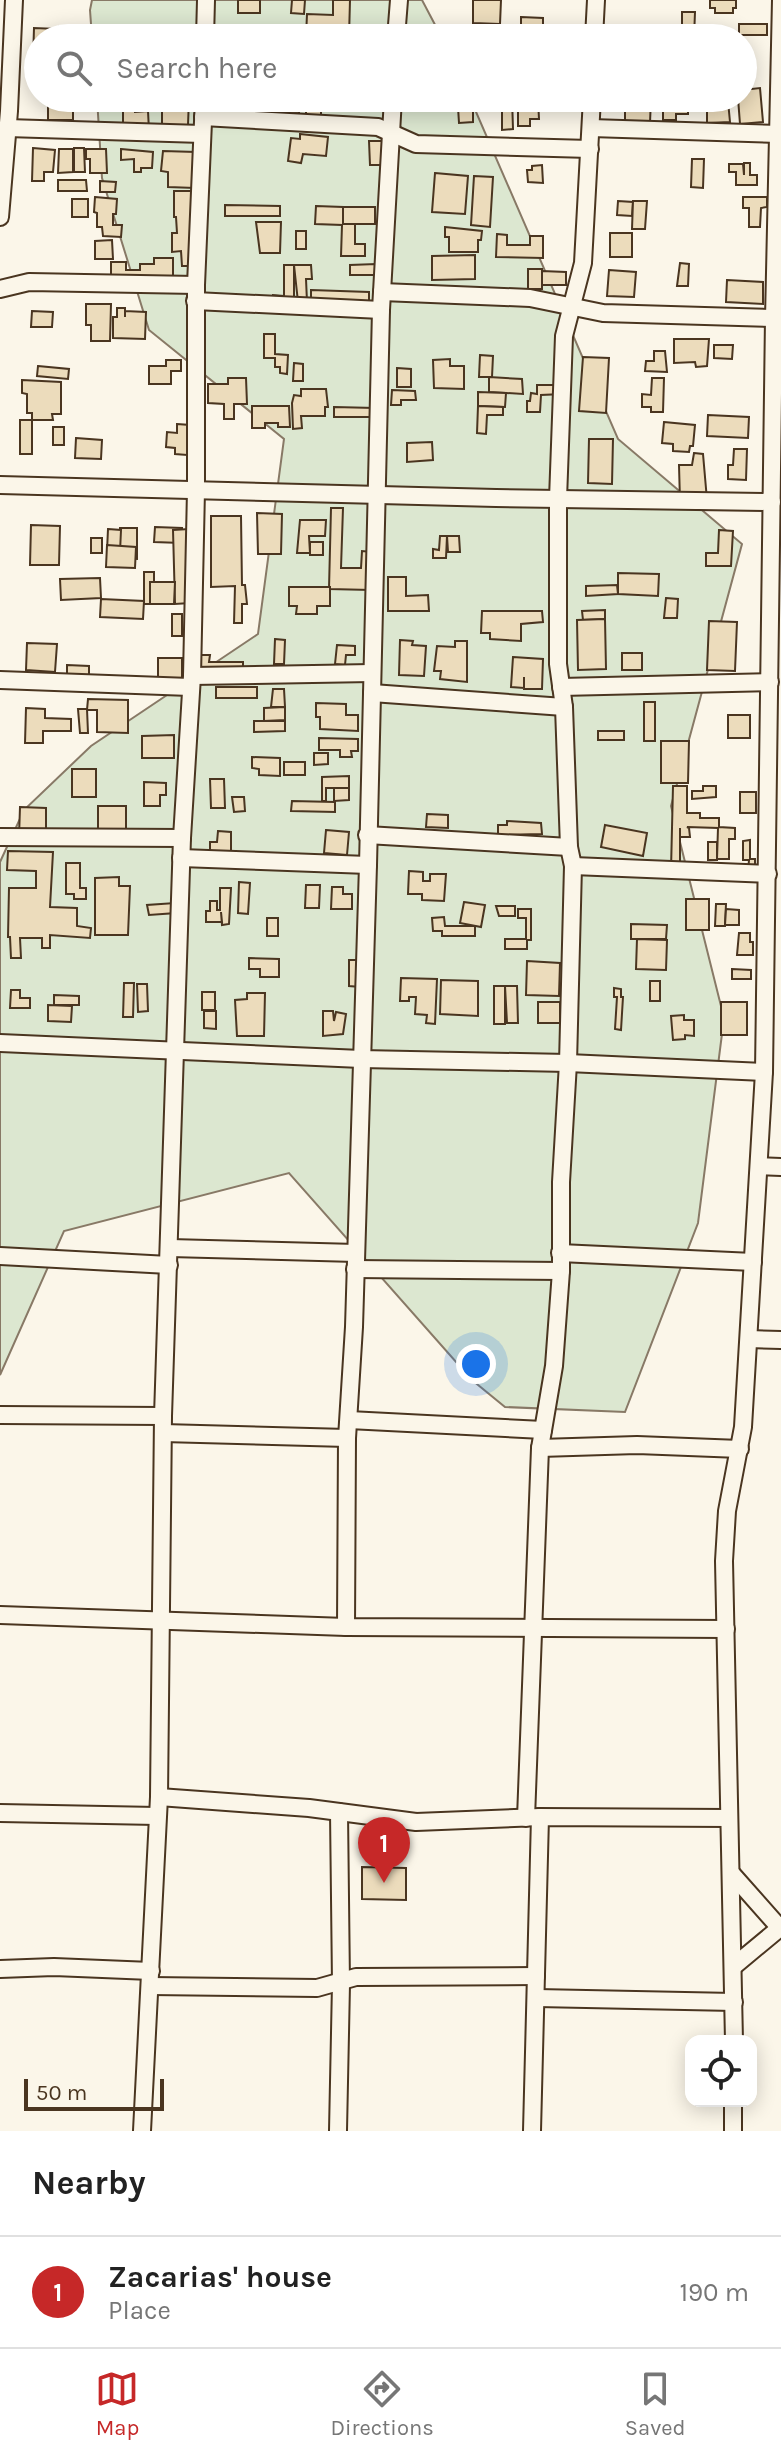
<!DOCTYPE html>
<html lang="en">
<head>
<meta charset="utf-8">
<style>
	body { margin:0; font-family:Karla,sans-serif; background:#f2f2f2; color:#222 }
	.controls { position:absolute; right:24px; bottom:24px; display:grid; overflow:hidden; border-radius:16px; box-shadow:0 4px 20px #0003 }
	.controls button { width:72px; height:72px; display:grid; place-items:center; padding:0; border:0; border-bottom:2px solid #e0e0e0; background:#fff; color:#222; font:40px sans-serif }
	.scale { position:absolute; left:24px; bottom:20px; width:140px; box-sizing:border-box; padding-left:8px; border:4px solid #4a3520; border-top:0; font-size:22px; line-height:28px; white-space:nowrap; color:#4a3520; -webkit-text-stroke:6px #fbf6e9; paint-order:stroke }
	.you { position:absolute; left:476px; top:1364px; width:28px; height:28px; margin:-20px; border:6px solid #fff; border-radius:50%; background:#1a73e8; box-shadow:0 0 0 12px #1a73e833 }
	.badge { display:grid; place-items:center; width:52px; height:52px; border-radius:50%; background:#c62828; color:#fff; font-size:26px; font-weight:700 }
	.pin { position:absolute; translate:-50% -66px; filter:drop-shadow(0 2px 4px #0008) }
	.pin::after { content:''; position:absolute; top:42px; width:28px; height:24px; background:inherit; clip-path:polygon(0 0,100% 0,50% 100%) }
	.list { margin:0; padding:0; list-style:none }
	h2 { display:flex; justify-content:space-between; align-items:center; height:104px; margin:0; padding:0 32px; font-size:34px }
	h2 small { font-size:26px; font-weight:400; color:#767676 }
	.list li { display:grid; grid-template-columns:52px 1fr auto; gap:24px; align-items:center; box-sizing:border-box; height:112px; padding:0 32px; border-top:2px solid #e0e0e0 }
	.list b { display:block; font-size:30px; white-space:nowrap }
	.list p { margin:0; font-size:26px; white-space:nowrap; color:#767676 }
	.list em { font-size:26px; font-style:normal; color:#767676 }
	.icon { flex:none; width:44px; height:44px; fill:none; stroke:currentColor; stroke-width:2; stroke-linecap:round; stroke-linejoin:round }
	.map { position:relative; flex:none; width:781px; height:2131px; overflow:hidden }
	.search { position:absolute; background:#fff; box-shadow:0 4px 20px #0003; left:24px; right:24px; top:24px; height:88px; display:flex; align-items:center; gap:20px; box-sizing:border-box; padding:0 28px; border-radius:44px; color:#767676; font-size:30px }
	.sheet { height:216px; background:#fff }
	nav { display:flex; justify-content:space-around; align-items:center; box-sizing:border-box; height:112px; border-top:2px solid #e0e0e0; background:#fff; font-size:22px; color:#767676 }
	nav a { display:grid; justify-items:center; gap:4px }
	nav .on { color:#c62828 }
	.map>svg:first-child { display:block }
	.green { fill:#dce7d0; stroke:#887966; stroke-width:2 }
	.building { fill:#ecdcbc; stroke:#4a3520; stroke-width:2 }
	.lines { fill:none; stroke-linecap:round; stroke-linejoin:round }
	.street-casing { stroke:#4a3520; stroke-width:20 }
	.street { stroke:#fbf6e9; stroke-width:16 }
</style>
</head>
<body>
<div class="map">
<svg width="781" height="2131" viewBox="0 0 781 2131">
	<rect width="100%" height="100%" fill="#fbf6e9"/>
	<g class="green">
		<polygon points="92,0 422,0 442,38 92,38 90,10"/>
		<polygon points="97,98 470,98 618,439 742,544 671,806 724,1018 698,1223 625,1412 505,1407 472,1380 289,1173 64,1231 0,1375 0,862 24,810 91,746 258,634 284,439 149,330 102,178"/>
	</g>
	<g class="building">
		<rect x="238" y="0" width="22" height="13"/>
		<polygon points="292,0 305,0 304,14 291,13"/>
		<polygon points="333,0 350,0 349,37 306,37 307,14 333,15"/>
		<polygon points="473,0 501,0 500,24 473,23"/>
		<polygon points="710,0 736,0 736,8 733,8 733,13 715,13 715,8 710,8"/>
		<polygon points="682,12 695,12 694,38 656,38 657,34 666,35 666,27 682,28"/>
		<polygon points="521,17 543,18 543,29 521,28"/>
		<rect x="739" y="24" width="28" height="11"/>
		<polygon points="59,26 69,26 69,33 78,33 78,38 38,38 38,62 33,61 34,28 58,29"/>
		<polygon points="423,32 454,33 454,38 423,38"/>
		<polygon points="760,88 763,122 740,124 738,98 743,98 743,90"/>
		<rect x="48" y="98" width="25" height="22"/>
		<polygon points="123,98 135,98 135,112 148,111 149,131 123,126"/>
		<polygon points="162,98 189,98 188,125 162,127"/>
		<polygon points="273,98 299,98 299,113 273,115"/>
		<polygon points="306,98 333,98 333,110 321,110 321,116 306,116"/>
		<polygon points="502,98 512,98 513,129 502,130"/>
		<polygon points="625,98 651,98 650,123 625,123"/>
		<polygon points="663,98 688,98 688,114 676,114 676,120 663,120"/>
		<polygon points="518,99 538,99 539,119 530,119 530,126 518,126"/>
		<polygon points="728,101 730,122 707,123 707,102"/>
		<polygon points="473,106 473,122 459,123 458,107"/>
		<polygon points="300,134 328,137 326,156 303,154 301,163 288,161 291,138 300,139"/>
		<polygon points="369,141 383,141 385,165 370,165"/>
		<polygon points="33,148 55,150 53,172 44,172 44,181 32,181"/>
		<polygon points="74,148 84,148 85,172 74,172"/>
		<polygon points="59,149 73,149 73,172 58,173"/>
		<polygon points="86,149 106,149 107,173 90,173 90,159 86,159"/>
		<polygon points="121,149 153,152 152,168 141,168 141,172 134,172 134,159 121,160"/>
		<polygon points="163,151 196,152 195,188 168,187 168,172 161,171"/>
		<polygon points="692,159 704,159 703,188 691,187"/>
		<polygon points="744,163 750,163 750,175 757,175 757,185 736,185 736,172 729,172 729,164 743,164 744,175"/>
		<polygon points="542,165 543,183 528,182 527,170 532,170 532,166"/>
		<polygon points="435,173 468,176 465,214 432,212"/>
		<polygon points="474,176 493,177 490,227 471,225"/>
		<polygon points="58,180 86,180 87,191 58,191"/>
		<polygon points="100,181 116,182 115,192 100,192"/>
		<polygon points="174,191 195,191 193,266 182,266 181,251 172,252 172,233 177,233 176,217 174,217"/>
		<polygon points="95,197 117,199 116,214 113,214 113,225 122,225 121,237 103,236 102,227 97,227 97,213 94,212"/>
		<polygon points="743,197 767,197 767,207 761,208 760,227 749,227 749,208 743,208"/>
		<rect x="72" y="199" width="16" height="18"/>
		<polygon points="618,201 633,202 632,216 617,215"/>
		<polygon points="633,201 647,201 645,229 632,229"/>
		<polygon points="225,205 280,206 280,216 225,216"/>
		<polygon points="316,206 343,207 343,224 355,224 355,244 365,244 365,256 341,256 342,225 315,224"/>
		<rect x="343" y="207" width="32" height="17"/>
		<polygon points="256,222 281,222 280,253 260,253"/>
		<polygon points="445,227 482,231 481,240 478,240 478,252 449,252 449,237 445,237"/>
		<rect x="296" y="231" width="10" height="18"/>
		<rect x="610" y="233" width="22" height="24"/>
		<polygon points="497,234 507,235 507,245 530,245 530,236 543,236 543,258 496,257"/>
		<polygon points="112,240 113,259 95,259 95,241"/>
		<polygon points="475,255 475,279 432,280 432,256"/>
		<polygon points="154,258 173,258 173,279 111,281 111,262 126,262 126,270 140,270 140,264 154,264"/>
		<polygon points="680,263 689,264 688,286 677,286"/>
		<polygon points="376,264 376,275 350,275 350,265"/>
		<polygon points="284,265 294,265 294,305 273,305 273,295 284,296"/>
		<polygon points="294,265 311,265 312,279 306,279 307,302 298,302"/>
		<rect x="528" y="269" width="14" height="20"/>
		<polygon points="609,270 636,272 634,297 607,296"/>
		<polygon points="542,271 566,272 566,285 542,285"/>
		<polygon points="727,280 763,282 763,304 726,302"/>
		<polygon points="311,290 369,292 369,307 311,306"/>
		<polygon points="86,304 111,304 110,341 91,341 91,325 86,325"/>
		<polygon points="117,308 125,308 125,317 125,311 146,312 145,339 113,338 113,317 117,317"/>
		<polygon points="32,311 53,312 52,327 31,327"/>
		<polygon points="264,334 275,334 275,354 288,355 287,374 280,373 280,367 275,367 275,358 264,358"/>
		<polygon points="674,339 709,339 707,366 696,367 695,362 674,363"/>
		<polygon points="714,345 733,345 732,359 714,358"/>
		<polygon points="654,351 665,351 667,372 645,371 646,361 654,361"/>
		<polygon points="480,355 493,356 492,377 479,377"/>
		<polygon points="583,357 609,358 606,413 579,411"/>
		<polygon points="450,359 450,366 464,366 464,389 434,388 433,360"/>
		<polygon points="166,360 181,360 181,371 171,371 171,384 149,384 149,366 166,366"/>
		<polygon points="294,363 303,364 303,381 293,381"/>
		<polygon points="38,366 69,369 68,379 37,376"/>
		<polygon points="397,368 411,369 411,387 397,387"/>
		<polygon points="489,377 522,379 523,394 489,392"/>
		<polygon points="228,378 246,378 247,404 234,404 234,419 224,419 224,404 208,403 208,384 228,384"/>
		<polygon points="652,378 664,378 663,412 651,412 651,407 642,407 642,394 651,395"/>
		<polygon points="22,380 61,382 61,414 52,414 53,420 32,420 32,413 27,413 27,394 22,393"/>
		<polygon points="537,385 563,385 563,394 541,395 540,412 527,412 527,401 530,401 531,393 537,394"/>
		<polygon points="301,389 326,389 328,407 325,407 325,416 301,416 302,428 293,429 292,403 294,395 301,396"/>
		<polygon points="392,390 415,391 416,400 401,400 401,405 391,405"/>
		<polygon points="478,392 506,393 505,407 478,406"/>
		<polygon points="252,406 289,406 290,427 278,427 278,423 265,423 265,428 252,428"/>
		<polygon points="478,406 503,407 503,415 487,415 486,434 477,433"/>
		<polygon points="334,407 375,408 375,417 334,417"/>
		<polygon points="708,415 749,417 748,438 707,436"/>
		<rect x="20" y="420" width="12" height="34"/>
		<polygon points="664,422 695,425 693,446 690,446 689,452 673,451 673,444 662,443"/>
		<polygon points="177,424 190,425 187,455 175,454 175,448 166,447 167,432 177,433"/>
		<rect x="53" y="427" width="11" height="18"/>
		<polygon points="76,438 102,440 101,459 75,458"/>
		<polygon points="589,439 613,439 612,484 588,483"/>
		<polygon points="432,442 433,460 407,462 407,443"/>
		<polygon points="734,449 747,449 746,480 728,479 728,465 733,465"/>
		<polygon points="694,453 703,454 707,500 680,501 679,465 692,465"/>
		<polygon points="331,508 343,508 341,568 361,568 362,551 372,552 371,590 329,589"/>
		<polygon points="257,513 282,514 281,554 258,554"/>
		<polygon points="211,516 241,516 242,585 245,585 247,604 242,604 242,623 234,623 235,586 211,587"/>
		<polygon points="300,520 326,520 325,536 309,536 310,553 297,553"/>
		<polygon points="31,525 60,526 59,565 30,565"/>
		<polygon points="155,527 182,528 181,543 154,542"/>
		<polygon points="120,528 137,528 137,559 119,558"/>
		<polygon points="108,529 121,530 120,552 107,551"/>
		<polygon points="189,529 190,603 175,604 173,530"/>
		<polygon points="719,530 733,531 731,566 706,566 706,553 718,553"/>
		<polygon points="440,536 447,536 446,558 433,558 433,549 439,550"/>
		<polygon points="447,536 459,536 460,552 448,552"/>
		<rect x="91" y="538" width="11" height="15"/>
		<rect x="310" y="542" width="13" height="13"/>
		<polygon points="107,545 136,547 135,568 106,567"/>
		<rect x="144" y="572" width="10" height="32"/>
		<polygon points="618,573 659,574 658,596 618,594"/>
		<polygon points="388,577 406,577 406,596 428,595 429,611 388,611"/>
		<polygon points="100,578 101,598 61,600 60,579"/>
		<polygon points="150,582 175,582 174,604 150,604"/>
		<polygon points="617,585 618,594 586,596 586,586"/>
		<polygon points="289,587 330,587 330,606 317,606 317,614 296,614 297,606 289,606"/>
		<polygon points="666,598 678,599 677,618 664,618"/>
		<polygon points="101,599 144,601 143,619 100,617"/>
		<polygon points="605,610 605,619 583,620 582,611"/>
		<polygon points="482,611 542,611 543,622 521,624 521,641 490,639 490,633 481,633"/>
		<rect x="172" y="614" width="10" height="22"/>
		<polygon points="605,619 606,669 578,670 577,620"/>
		<polygon points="709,621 737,622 735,671 707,670"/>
		<polygon points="275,639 285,640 284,664 274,664"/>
		<polygon points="400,640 413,641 412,645 426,646 424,676 399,675"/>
		<polygon points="455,641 467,641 467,682 440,679 441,671 434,671 437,646 455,647"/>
		<polygon points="27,643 57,644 55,672 26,670"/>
		<polygon points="337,645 355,646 355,655 346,655 345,665 335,664"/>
		<rect x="622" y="653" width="20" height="17"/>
		<polygon points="201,655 210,655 209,662 243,662 243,673 200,672"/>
		<polygon points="513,657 543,659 542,689 524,689 524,677 524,688 511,687"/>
		<rect x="158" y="658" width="24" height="20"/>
		<polygon points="67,665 89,666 89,676 67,675"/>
		<rect x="216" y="687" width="41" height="11"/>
		<polygon points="273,689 284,689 285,707 271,707"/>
		<polygon points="88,699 128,700 128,733 97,732 97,710 87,710"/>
		<rect x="644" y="702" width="11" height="39"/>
		<polygon points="316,703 346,704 346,715 358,715 358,731 320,729 320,717 316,717"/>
		<polygon points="285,707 285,720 264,721 264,708"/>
		<polygon points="26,708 45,709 45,718 71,719 71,731 43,731 43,743 25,743"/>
		<polygon points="78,709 87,709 88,733 80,733"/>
		<rect x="728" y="715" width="22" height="23"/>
		<polygon points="254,721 285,721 285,731 254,732"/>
		<rect x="598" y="731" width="26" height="9"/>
		<polygon points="174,735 174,758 142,758 142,736"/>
		<polygon points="319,738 358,739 358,751 351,751 352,757 340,757 340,750 319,750"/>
		<polygon points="661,741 689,741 688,783 661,783"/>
		<polygon points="314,753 328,753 328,764 314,765"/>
		<polygon points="252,757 280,758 280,776 259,775 259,769 252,768"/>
		<rect x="284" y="762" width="21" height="13"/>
		<rect x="72" y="769" width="24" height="28"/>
		<polygon points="349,776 349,788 326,788 326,801 322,801 322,777"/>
		<polygon points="210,779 224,779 225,808 211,808"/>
		<polygon points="144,782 166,783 166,795 160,795 160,806 144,806"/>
		<polygon points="673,786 687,786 687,813 700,813 700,818 719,818 719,827 735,828 735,839 729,839 729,859 717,859 718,828 687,827 689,828 690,837 680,837 680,828 680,870 671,870"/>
		<polygon points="703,786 716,786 716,797 692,799 692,791 703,791"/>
		<polygon points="334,788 349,788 349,800 334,801"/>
		<rect x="740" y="792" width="16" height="21"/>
		<polygon points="232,797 244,797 245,811 234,812"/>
		<polygon points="292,801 335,802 335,812 291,811"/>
		<rect x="98" y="806" width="28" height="34"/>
		<polygon points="20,807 46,808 46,837 19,837"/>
		<polygon points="427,814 448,815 448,828 426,827"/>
		<polygon points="507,821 541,823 542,834 498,835 498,825 507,825"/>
		<polygon points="605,825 647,833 643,856 601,847"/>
		<polygon points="326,830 349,832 347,855 324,853"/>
		<polygon points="218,831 231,832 231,852 210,851 210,842 217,842"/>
		<polygon points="750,840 750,859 755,859 755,871 748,871 749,860 743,860 743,841"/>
		<rect x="708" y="842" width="9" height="18"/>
		<polygon points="8,851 53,852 50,907 77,908 77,926 91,928 90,938 50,935 50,948 42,948 42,938 20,938 21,958 11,958 10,937 8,937 9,888 36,888 36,871 7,870"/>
		<polygon points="66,863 80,863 80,888 86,888 86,899 74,899 74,894 66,894"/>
		<polygon points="409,871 423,872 423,881 430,881 430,874 446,874 444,901 422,900 422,894 408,894"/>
		<polygon points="119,877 119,886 130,886 128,935 95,935 95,878"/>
		<polygon points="239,882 250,883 248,914 238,913"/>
		<polygon points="306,885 320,885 319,908 305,908"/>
		<polygon points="332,887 343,887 343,894 352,894 352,909 331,909"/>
		<polygon points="220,888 231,888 229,924 222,925 221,912 222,922 206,922 206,911 210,911 210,901 217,901 217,910 220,910"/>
		<rect x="686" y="899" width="23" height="31"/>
		<polygon points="464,902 485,905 481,927 460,923"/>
		<polygon points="175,903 176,913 149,915 147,905"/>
		<polygon points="716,904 726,904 725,926 715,926"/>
		<polygon points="496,906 515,906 515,916 499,916"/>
		<polygon points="518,909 531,909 531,940 527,940 527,949 505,949 505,939 526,939 526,918 518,918"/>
		<polygon points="726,909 739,910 739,925 725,925"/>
		<polygon points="444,917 445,926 475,926 475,936 442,936 442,931 433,931 432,918"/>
		<rect x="267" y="918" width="11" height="18"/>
		<polygon points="631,924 667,925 666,939 631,939"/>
		<polygon points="739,933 750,933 750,942 753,942 753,955 737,955"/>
		<polygon points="637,939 667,940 666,970 636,969"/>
		<polygon points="249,958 279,959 279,977 260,977 260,969 249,969"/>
		<polygon points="349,960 360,960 360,987 349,986"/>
		<polygon points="527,961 560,963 559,996 526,995"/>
		<polygon points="732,969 751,970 751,979 732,979"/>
		<polygon points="401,978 437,979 435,1024 426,1023 427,1015 415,1014 416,997 409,997 409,1001 400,1001"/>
		<polygon points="441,980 478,981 478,1016 440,1014"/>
		<rect x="650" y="981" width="10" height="20"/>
		<polygon points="124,983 134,983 133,1017 123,1017"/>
		<polygon points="137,984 147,984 148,1011 138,1012"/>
		<rect x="494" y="986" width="11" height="38"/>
		<polygon points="505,986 517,986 518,1023 507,1023"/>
		<polygon points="614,988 621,989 621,997 623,997 621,1030 615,1029 617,997 614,997"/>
		<polygon points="11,990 20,990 20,998 30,998 30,1008 10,1008"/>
		<rect x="202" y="992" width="13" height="18"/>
		<polygon points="247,993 265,993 264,1036 237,1036 235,1000 247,999"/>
		<polygon points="54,995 79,996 79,1005 54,1005"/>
		<rect x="538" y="1002" width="22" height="21"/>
		<rect x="721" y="1002" width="26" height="33"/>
		<polygon points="48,1005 72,1006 71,1022 48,1021"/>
		<polygon points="204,1011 216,1011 216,1029 204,1028"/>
		<polygon points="323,1011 333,1011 334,1021 336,1012 346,1014 343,1034 323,1036"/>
		<polygon points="684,1015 684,1020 694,1020 694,1036 685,1035 685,1039 673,1040 671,1016"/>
		<polygon points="362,1867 406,1868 406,1900 362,1899"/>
	</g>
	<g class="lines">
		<defs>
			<g id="street">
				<polyline points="205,38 206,0"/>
				<polyline points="396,38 399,0"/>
				<polyline points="594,38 596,0"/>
				<polyline points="203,117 378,127 416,144 590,149"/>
				<polyline points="7,128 202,134"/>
				<polyline points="591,128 779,134"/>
				<polyline points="0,217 9,111 14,0"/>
				<polyline points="0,289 29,282 196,285"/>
				<polyline points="382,292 530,298 603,313 774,318"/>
				<polyline points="195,301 381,310"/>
				<polyline points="0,485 496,498 772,502"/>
				<polyline points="192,676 372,673"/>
				<polyline points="0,680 190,687"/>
				<polyline points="561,687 770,682"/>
				<polyline points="372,693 564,707"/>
				<polyline points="367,835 569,847"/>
				<polyline points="0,837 182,838"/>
				<polyline points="181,858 368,865"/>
				<polyline points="573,866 768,874"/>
				<polyline points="0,1043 361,1059 568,1063 764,1072"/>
				<polyline points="759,1166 781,1167"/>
				<polyline points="170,1248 356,1253"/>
				<polyline points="560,1253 753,1262"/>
				<polyline points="0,1256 169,1265"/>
				<polyline points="355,1269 561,1271"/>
				<polyline points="749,1339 781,1340"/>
				<polyline points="0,1415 163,1416"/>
				<polyline points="349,1420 543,1430"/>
				<polyline points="163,1433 347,1438"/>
				<polyline points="540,1448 637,1445 740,1449"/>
				<polyline points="0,1615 346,1627 726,1629"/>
				<polyline points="346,1627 347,1438 354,1327 368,865 381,310 393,98"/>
				<polyline points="159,1797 309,1808 416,1822 540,1817 729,1818"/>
				<polyline points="0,1813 157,1816"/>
				<polyline points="526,1818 540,1448 554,1366 561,1271 561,1182 568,1063 573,866 569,847 564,707 558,664 558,499 564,336 583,263 592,98"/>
				<polyline points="732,1874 779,1927"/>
				<polyline points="734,1966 781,1927"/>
				<polyline points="0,1969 54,1967 151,1971"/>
				<polyline points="150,1986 317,1988 356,1977 536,1976"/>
				<polyline points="537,1998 734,2002"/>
				<polyline points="734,2041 724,1561 727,1511 743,1427 764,1072 774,318 781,0"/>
				<polyline points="142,2131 159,1797 163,1416 182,838 192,676 196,490 196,285 204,98"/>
				<polyline points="338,2131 341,1984 339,1812"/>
				<polyline points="532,2131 540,1817"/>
				<polyline points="733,2131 733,2101"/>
			</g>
		</defs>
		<use href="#street" class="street-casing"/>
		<use href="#street" class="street"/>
	</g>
</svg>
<div class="controls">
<button><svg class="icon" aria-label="locate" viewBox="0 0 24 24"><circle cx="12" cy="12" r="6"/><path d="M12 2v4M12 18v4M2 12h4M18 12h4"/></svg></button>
</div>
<div class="scale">50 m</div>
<div class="you"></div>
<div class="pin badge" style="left:384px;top:1883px">1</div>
<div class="search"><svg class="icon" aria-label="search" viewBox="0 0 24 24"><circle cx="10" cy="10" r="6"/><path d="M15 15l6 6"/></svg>Search here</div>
</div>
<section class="sheet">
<h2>Nearby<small></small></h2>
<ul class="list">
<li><span class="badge">1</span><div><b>Zacarias' house</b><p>Place</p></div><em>190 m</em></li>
</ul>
</section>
<nav>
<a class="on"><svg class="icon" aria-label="map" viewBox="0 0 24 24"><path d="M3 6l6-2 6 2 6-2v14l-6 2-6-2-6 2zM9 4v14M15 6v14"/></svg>Map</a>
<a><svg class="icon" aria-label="directions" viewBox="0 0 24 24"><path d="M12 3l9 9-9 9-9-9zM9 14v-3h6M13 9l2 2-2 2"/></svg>Directions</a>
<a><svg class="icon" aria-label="saved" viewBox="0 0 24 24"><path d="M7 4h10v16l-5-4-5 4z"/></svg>Saved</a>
</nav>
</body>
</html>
